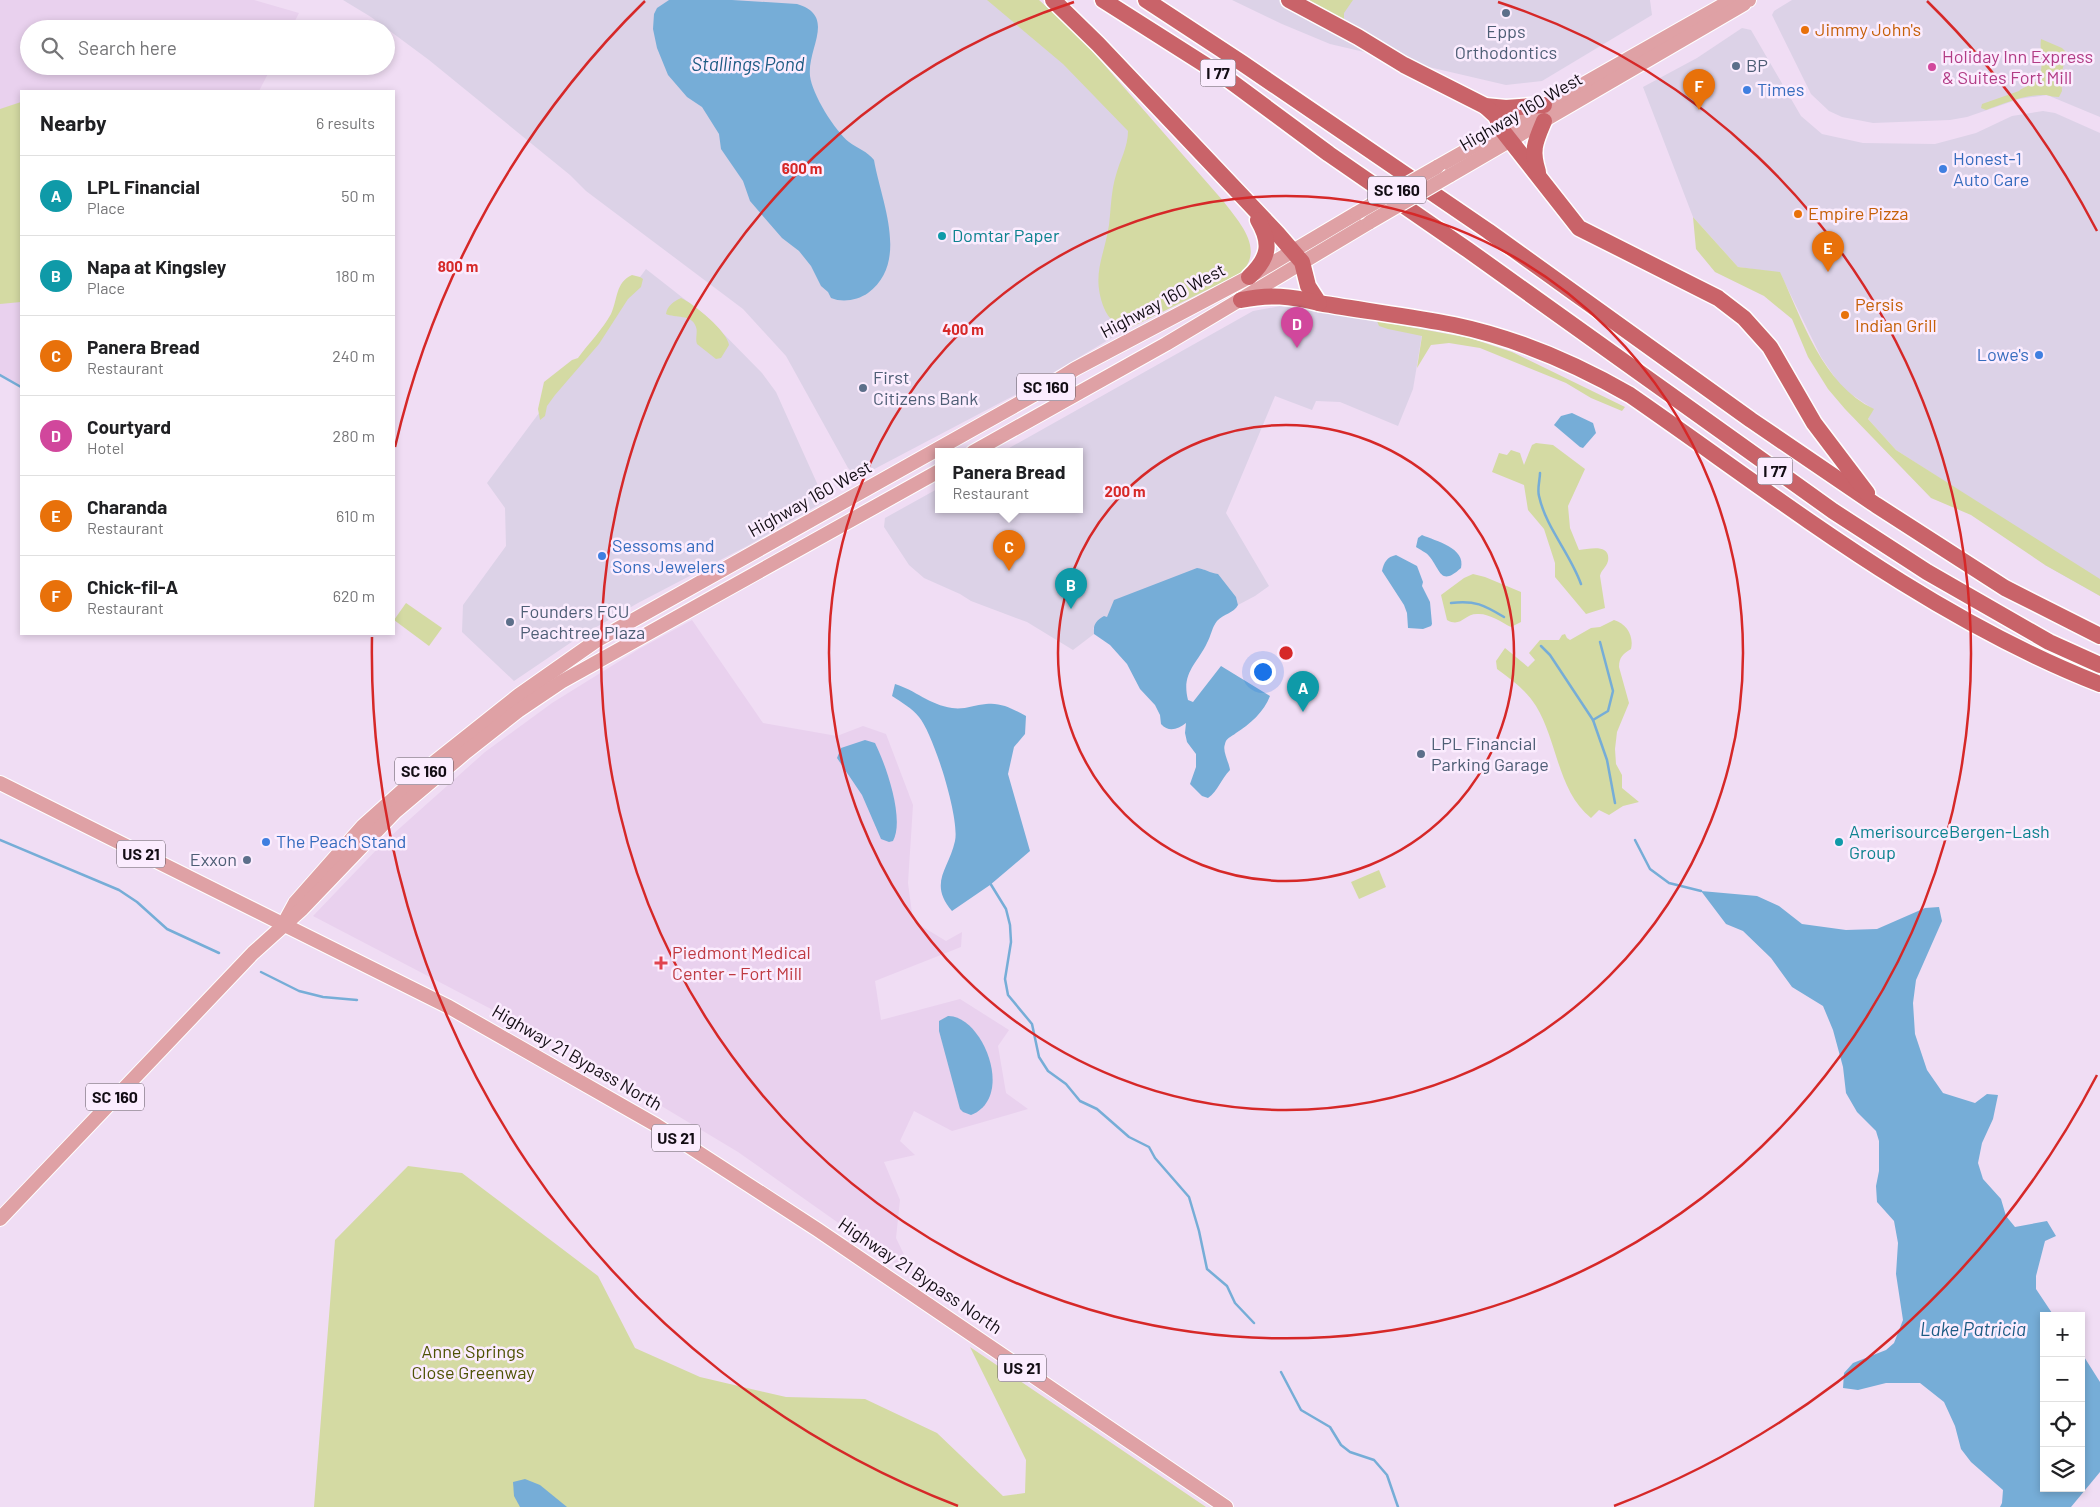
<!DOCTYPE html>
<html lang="en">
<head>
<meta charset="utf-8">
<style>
	body { margin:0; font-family:Barlow,sans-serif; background:#f6f6f6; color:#202124 }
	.controls { position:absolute; right:15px; bottom:15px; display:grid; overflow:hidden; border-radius:0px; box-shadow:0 2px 8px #0003 }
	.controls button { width:45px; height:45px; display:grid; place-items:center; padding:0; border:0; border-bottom:1px solid #e0e0e0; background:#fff; color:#202124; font:25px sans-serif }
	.you { position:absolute; left:1262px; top:671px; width:18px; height:18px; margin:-12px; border:4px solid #fff; border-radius:50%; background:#1a73e8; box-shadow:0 0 0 8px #1a73e833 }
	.badge { display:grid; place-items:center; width:32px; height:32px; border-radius:50%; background:#0b8043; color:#fff; font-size:16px; font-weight:700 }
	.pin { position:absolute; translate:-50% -41px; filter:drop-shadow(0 1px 2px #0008) }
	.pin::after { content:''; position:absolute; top:26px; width:18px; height:15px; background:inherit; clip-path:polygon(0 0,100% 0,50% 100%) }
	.popup { position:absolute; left:935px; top:448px; width:148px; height:65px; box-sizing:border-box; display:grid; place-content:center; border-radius:0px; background:#fff; filter:drop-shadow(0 1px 4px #0005); font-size:16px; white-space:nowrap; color:#757577 }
	.popup b { font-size:19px; color:#202124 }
	.popup::after { content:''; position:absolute; left:50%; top:100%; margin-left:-10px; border:10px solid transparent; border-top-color:#fff }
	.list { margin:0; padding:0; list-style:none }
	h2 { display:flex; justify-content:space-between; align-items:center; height:65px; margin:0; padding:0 20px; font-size:21px }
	h2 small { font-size:16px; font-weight:400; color:#757577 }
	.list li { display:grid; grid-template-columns:32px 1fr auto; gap:15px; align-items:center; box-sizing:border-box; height:80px; padding:0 20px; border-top:1px solid #e0e0e0 }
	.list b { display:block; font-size:19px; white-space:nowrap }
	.list p { margin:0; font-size:16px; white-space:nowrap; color:#757577 }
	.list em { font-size:16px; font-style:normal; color:#757577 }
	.icon { flex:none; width:28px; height:28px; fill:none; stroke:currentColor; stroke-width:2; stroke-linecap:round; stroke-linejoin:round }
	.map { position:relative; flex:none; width:2100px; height:1507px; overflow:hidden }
	.search { position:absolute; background:#fff; box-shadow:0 2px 8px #0003; left:20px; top:20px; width:375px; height:55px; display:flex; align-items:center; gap:12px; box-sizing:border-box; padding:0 18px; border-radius:28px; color:#757577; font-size:19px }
	.panel { position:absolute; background:#fff; box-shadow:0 2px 8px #0003; left:20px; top:90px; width:375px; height:545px; border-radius:0px }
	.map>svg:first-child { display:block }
	.commercial { fill:#dcd2e7 }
	.built { fill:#e9d1ee }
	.green { fill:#d4daa3 }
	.water { fill:#76add7 }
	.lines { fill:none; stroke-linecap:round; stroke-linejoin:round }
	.stream { stroke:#76add7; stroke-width:2.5 }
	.primary-casing { stroke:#fff; stroke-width:16 }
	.highway-casing { stroke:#fff; stroke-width:19 }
	.primary { stroke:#dfa1a5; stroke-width:14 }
	.highway { stroke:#c96369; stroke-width:16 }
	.primary-bridge-casing { stroke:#fff; stroke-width:16; stroke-linecap:butt }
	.primary-bridge { stroke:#dfa1a5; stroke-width:14 }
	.ring { fill:none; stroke:#d62828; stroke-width:2.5 }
	.service-dot { fill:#5c6f8a; stroke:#fbecfe; stroke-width:2 }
	.food-dot { fill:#e8710a; stroke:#fbecfe; stroke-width:2 }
	.hotel-dot { fill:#d1479c; stroke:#fbecfe; stroke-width:2 }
	.shop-dot { fill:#3f7fe0; stroke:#fbecfe; stroke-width:2 }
	.culture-dot { fill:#0f9aa8; stroke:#fbecfe; stroke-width:2 }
	.health-dot { fill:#e0444e; stroke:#fbecfe; stroke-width:2 }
	.labels { text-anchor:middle; stroke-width:5; stroke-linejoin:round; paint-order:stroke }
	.shield { fill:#fbecfe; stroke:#59505a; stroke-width:1 }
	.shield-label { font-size:16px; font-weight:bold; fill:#130d14 }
	.food-label { font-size:18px; fill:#c56008; stroke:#fbecfe; text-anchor:start }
	.service-label { font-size:18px; fill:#4e5e75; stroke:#fbecfe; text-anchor:start }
	.hotel-label { font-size:18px; fill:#b23c85; stroke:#fbecfe; text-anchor:start }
	.shop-label { font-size:18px; fill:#366cbe; stroke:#fbecfe; text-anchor:start }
	.street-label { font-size:18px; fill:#130d14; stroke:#fbecfe }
	.culture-label { font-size:18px; fill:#0d838f; stroke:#fbecfe; text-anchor:start }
	.health-label { font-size:18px; fill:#be3a42; stroke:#fbecfe; text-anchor:start }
	.park-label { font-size:18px; fill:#4e5204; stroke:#fbecfe }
	.water-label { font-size:19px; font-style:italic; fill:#1c5b84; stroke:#fbecfe }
	.centre { fill:#d62828; stroke:#fbecfe; stroke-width:2.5 }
	.ring-label { font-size:15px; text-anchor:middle; font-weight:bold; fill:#d62828; stroke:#fbecfe; stroke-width:5; stroke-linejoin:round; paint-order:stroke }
</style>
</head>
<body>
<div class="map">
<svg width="2100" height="1507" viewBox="0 0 2100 1507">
	<rect width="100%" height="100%" fill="#f0ddf4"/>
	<g class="commercial">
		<polygon points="343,0 998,0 1108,97 1235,269 1110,339 1015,395 863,475 858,475 853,473 848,468 786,356 743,309 586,191 570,175 429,60 371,17"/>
		<polygon points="1232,0 1650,0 1652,15 1542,81 1506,85 1330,44 1282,24"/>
		<polygon points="1792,0 2100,0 2100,117 2047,95 2019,99 1967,117 1950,120 1873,123 1842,117 1829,111 1811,94 1772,15 1774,11"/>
		<polygon points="1742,28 1751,30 1801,116 1822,134 1863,143 1935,144 1976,133 2012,116 2043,111 2055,113 2100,133 2100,596 2045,565 2055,552 1896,450 1868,419 1873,409 1842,388 1821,357 1780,273 1738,267 1693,217 1643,87 1697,58"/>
		<polygon points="646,269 706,316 762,373 776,392 825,501 749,545 638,603 579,637 514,681 462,632 463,605 506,546 505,508 487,483"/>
		<polygon points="1281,306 1423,329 1413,389 1398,426 1340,402 1316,401 1312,410 1275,396 1226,513 1269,586 1255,596 1238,605 1236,597 1203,569 1107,617 1093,628 1094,634 1073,650 1027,622 971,601 960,594 924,578 909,565 884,527 885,518 939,488 939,510 1079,510 1079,452 1002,452 1253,311"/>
	</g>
	<g class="built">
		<polygon points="0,0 254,0 299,13 291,29 29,29 29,66 272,66 259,91 21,91 21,387 0,375"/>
		<polygon points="692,620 763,723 837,736 863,726 886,734 913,805 908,883 913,921 946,941 962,932 961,947 875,981 881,1020 960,999 1009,1030 998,1046 1006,1093 1028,1109 952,1131 914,1111 900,1141 915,1155 884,1162 900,1200 896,1238 915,1277 738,1152 558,1044 313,916 382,844 485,752 552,703 639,649"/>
	</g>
	<g class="green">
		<path d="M987 0H1039L1080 37 1224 202C1239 222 1265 249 1241 273L1130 328C1117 326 1109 320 1104 308 1091 274 1104 258 1109 225 1111 209 1111 191 1116 175 1120 160 1128 147 1128 131L1063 64Z"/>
		<polygon points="1297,0 1353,0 1344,13 1344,24"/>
		<path d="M2041 39 2062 48 2067 53 2061 75 2062 91 2059 97C2054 97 2051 96 2046 95 2026 94 2005 103 1986 110L1981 108 1982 104 2019 91C2024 86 2031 86 2036 81 2046 71 2039 52 2041 39Z"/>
		<polygon points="21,102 21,302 0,304 0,109"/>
		<path d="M1693 217 1738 267 1780 272C1803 321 1822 384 1874 409L1868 419 1896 450 2100 579V596L2045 565 1971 515 1931 498 1845 409 1828 389 1808 357 1792 319 1764 296 1715 272 1696 249Z"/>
		<path d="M632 275 640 277 643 279 641 287 628 299 599 344 555 395 547 406 545 416 540 420 538 409 544 382 572 360 578 358C588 344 603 329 611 314 618 299 615 283 632 275Z"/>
		<path d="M681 298C693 303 728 332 729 345L721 358 716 359 697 344C695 338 698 332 696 327 692 314 675 318 666 314 667 306 674 301 681 298Z"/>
		<polygon points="1377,321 1470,338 1512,352 1625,407 1622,411 1591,398 1566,383 1480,348 1449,343 1431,345 1417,368 1422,336 1388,329 1379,326"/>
		<path d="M1536 443 1553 445 1585 469 1568 506 1570 528 1579 550C1589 549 1611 543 1608 561 1606 568 1601 570 1600 576L1605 608 1586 614 1555 577V563L1544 529 1528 510 1524 485 1492 472 1499 453 1507 455 1511 450 1520 453 1524 465 1532 445Z"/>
		<path d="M1473 574 1485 577 1521 592V622L1511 627C1501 622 1489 613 1477 614 1464 614 1461 628 1447 620L1441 595 1464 578Z"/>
		<polygon points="406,603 442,628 429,646 394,620"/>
		<path d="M1614 620C1627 624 1634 636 1631 649 1623 654 1619 657 1619 667L1629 703 1617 732 1615 749 1616 764 1622 775V788L1639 802 1623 806 1609 815 1599 810 1591 818C1557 790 1558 742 1536 706 1526 690 1512 680 1497 669L1496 661 1505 648 1528 667 1535 660 1529 653 1540 640H1559L1562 635 1565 634 1567 638 1570 640 1591 628 1600 627Z"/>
		<polygon points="1379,870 1386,887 1359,899 1351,882"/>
		<polygon points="408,1166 462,1173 598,1276 635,1348 700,1377 786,1397 865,1399 937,1433 1003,1496 1025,1493 1026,1460 970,1347 1206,1507 314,1507 335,1240"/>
	</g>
	<g class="water">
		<path d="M669 0H732L797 4C837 16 807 48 810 76 812 94 835 131 849 142 857 148 868 152 874 160 881 201 910 262 868 293 858 300 843 303 831 298L828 292 821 286 811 266 799 251 782 238 750 201 743 181 721 149 719 134 702 107 687 97 668 75 657 48 653 29 654 14 657 8Z"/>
		<polygon points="1572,413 1593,423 1596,433 1583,448 1580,447 1554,425 1561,416"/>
		<path d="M1422 535C1436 541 1466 548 1461 568 1440 587 1441 570 1429 556 1426 552 1420 550 1416 547L1418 538Z"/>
		<path d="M1396 555 1417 566 1423 582 1422 586 1430 602 1432 624 1431 626 1423 629 1408 628 1407 613 1404 605 1382 571C1384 562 1387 557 1396 555Z"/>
		<path d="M1197 568C1205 569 1210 573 1218 574L1236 597 1238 605C1234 613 1223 614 1217 621 1212 627 1211 636 1207 643 1197 664 1181 673 1188 700L1193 702 1221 666 1270 696C1264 712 1250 724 1236 733 1231 737 1226 738 1225 744 1222 751 1229 762 1230 770 1221 779 1218 791 1208 798L1202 796 1190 784 1196 767V754L1187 742 1185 733 1186 723C1178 729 1169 733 1161 724L1160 715 1155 705 1140 689 1127 664 1110 645 1094 634C1093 624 1096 621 1104 616L1107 617 1114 600Z"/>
		<path d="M895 684C915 690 930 705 952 708 964 710 974 705 986 704 1001 702 1013 709 1026 716L1025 734 1014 747 1008 774 1030 851 990 885 952 911C928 883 949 869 955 841 960 819 934 735 919 717 912 708 901 702 892 696Z"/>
		<path d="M865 740 875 743C886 765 905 819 893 841L889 842 881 839 862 795 837 758 841 748Z"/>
		<polygon points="1701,891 1757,896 1779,906 1802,924 1846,930 1877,929 1925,908 1939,907 1942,921 1916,980 1913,1003 1915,1034 1927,1070 1943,1093 1975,1103 1987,1094 1998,1095 1993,1119 1982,1143 1978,1163 1983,1179 2001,1199 2006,1216 2015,1227 2047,1221 2056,1236 2045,1241 2036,1276 2036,1289 2054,1316 2044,1316 2044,1488 2081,1488 2081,1352 2100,1382 2100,1472 2071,1507 2000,1507 2002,1503 2003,1490 1971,1462 1961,1449 1955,1426 1944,1402 1920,1383 1886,1383 1858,1390 1843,1388 1844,1373 1853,1363 1886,1350 1894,1343 1903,1320 1896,1274 1898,1243 1894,1221 1877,1202 1876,1186 1879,1171 1879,1141 1876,1131 1857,1112 1846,1093 1843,1067 1833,1030 1823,1006 1792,987 1771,958 1743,931 1726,924"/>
		<path d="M948 1016C982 1015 1016 1097 971 1115L963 1112 960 1109 939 1031V1021Z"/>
		<polygon points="525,1479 540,1485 567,1507 520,1507 514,1496 513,1482"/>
	</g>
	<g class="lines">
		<g class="stream">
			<polyline points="0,375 21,387"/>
			<path d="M1540 473C1540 480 1537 489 1539 496 1546 528 1570 553 1581 584"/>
			<path d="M1451 603C1475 600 1484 605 1504 617"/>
			<polyline points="1541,646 1550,655 1593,720 1607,760 1615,803"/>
			<polyline points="1593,720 1608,711 1613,691 1600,642"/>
			<polyline points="0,840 119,890 137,902 167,929 219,953"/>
			<polyline points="1635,840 1650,869 1669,883 1701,891"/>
			<polyline points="990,883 1006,909 1010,925 1011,942 1005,979 1008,995 1032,1024 1039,1057 1048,1071 1066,1084 1080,1101 1097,1109 1129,1137 1149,1147 1155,1158 1189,1197 1199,1231 1207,1269 1227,1286 1235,1303 1254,1323"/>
			<polyline points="261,972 299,991 323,997 357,1000"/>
			<polyline points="1281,1372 1301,1410 1330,1427 1341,1445 1350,1452 1374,1460 1387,1475 1398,1507"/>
		</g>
		<defs>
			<g id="primary">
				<polyline points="1437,167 1723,5 1749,0"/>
				<polyline points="1449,176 1744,4"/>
				<polyline points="973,452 1166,344 1370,222"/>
				<polyline points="0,783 449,1007 656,1125 818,1230 1226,1507"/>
				<polyline points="283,925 295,903 363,826 431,765 519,695 596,641 1032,396 1075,369 1249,277 1357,213"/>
				<polyline points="0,1219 253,953 302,909 395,812 466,752 518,711 561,682 939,471"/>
			</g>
			<g id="highway">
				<path d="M1053 0 1098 44 1277 233 1302 262 1308 286 1319 303C1364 311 1410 316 1454 325 1516 338 1576 364 1630 395 1782 500 1926 616 2100 684"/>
				<polyline points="1103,0 1229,80 1329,154 1468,250 1833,511 1927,572 2049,642 2100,665"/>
				<polyline points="1146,0 1242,63 1488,231 1751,420 1876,505 2005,588 2100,636"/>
				<polyline points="1289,0 1358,37 1404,65 1485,106 1506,108 1544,105"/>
				<polyline points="1485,106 1496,116 1502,130 1579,228 1718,298 1744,318 1770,347 1814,423 1867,493"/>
				<path d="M1538 172C1531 150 1535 142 1544 121"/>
				<path d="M1249 277C1269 258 1272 244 1258 220"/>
				<path d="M1241 300C1270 294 1290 296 1319 303"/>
			</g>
		</defs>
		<use href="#primary" class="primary-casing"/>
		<use href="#highway" class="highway-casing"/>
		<use href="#primary" class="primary"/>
		<use href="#highway" class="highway"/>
		<defs>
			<g id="primary-bridge">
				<polyline points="1357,213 1437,167"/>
				<polyline points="1370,222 1449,176"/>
			</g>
		</defs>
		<use href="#primary-bridge" class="primary-bridge-casing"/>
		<use href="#primary-bridge" class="primary-bridge"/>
	</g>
	<g class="ring">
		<circle cx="1286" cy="653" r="228"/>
		<circle cx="1286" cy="653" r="457"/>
		<path d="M1498 2A685 685 0 1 1 1074 2"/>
		<path d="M2097 1075A914 914 0 0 1 1614 1506M958 1506A914 914 0 0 1 372 637M395 447A914 914 0 0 1 645 1M1927 1A914 914 0 0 1 2097 231"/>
	</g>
	<g class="service-dot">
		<circle cx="1506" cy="13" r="5"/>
		<circle cx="1736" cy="66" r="5"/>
		<circle cx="863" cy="388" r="5"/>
		<circle cx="510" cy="622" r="5"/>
		<circle cx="1421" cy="754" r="5"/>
		<circle cx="247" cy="860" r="5"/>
	</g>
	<g class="food-dot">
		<circle cx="1805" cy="30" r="5"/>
		<circle cx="1798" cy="214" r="5"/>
		<circle cx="1845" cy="315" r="5"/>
	</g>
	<circle class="hotel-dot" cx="1932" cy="67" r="5"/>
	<g class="shop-dot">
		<circle cx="1747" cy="90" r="5"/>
		<circle cx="1943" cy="169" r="5"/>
		<circle cx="2039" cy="355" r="5"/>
		<circle cx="602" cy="556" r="5"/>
		<circle cx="266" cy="842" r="5"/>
	</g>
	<g class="culture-dot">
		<circle cx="942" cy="236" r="5"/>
		<circle cx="1839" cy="842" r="5"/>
	</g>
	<path class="health-dot" d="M658.5 955.5h5v5h5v5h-5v5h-5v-5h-5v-5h5z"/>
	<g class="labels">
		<g class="shield">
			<rect x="1200.5" y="59.5" width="35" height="27" rx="4"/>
			<rect x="1368" y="176.5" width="58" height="27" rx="4"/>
			<rect x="1017" y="373.5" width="58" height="27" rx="4"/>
			<rect x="1757.5" y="457.5" width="35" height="27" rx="4"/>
			<rect x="395" y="757.5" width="58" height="27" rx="4"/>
			<rect x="117" y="840.5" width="48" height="27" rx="4"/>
			<rect x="86" y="1083.5" width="58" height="27" rx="4"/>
			<rect x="652" y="1124.5" width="48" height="27" rx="4"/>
			<rect x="998" y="1354.5" width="48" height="27" rx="4"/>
		</g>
		<g class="shield-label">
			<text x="1218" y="79">I 77</text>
			<text x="1397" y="196">SC 160</text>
			<text x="1046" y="393">SC 160</text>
			<text x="1775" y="477">I 77</text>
			<text x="424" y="777">SC 160</text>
			<text x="141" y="860">US 21</text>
			<text x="115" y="1103">SC 160</text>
			<text x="676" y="1144">US 21</text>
			<text x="1022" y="1374">US 21</text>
		</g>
		<g class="food-label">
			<text x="1815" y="36">Jimmy John's</text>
			<text x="1808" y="220">Empire Pizza</text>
			<text x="1855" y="311">Persis<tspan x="1855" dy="21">Indian Grill</tspan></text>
		</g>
		<g class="service-label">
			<text x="1506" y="38" text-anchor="middle">Epps<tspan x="1506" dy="21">Orthodontics</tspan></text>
			<text x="1746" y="72">BP</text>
			<text x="873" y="384">First<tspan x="873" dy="21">Citizens Bank</tspan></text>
			<text x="520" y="618">Founders FCU<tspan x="520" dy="21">Peachtree Plaza</tspan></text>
			<text x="1431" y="750">LPL Financial<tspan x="1431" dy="21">Parking Garage</tspan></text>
			<text x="237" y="866" text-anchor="end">Exxon</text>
		</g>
		<g class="hotel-label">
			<text x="1942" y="63">Holiday Inn Express<tspan x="1942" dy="21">&amp; Suites Fort Mill</tspan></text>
		</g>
		<g class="shop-label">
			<text x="1757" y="96">Times</text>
			<text x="1953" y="165">Honest-1<tspan x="1953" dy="21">Auto Care</tspan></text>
			<text x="2029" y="361" text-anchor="end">Lowe's</text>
			<text x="612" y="552">Sessoms and<tspan x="612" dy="21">Sons Jewelers</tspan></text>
			<text x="276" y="848">The Peach Stand</text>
		</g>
		<g class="street-label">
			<text transform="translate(1521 112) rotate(-30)" y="6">Highway 160 West</text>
			<text transform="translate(1163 301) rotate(-28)" y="6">Highway 160 West</text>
			<text transform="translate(810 499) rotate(-29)" y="6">Highway 160 West</text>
			<text transform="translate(577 1058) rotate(30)" y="6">Highway 21 Bypass North</text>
			<text transform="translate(920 1276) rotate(34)" y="6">Highway 21 Bypass North</text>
		</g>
		<g class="culture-label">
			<text x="952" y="242">Domtar Paper</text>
			<text x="1849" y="838">AmerisourceBergen-Lash<tspan x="1849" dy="21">Group</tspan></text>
		</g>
		<g class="health-label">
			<text x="672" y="959">Piedmont Medical<tspan x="672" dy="21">Center – Fort Mill</tspan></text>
		</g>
		<g class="park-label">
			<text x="473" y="1358">Anne Springs<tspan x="473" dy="21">Close Greenway</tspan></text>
		</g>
		<g class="water-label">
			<text x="748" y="71">Stallings Pond</text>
			<text x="1973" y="1336">Lake Patricia</text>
		</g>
	</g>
	<circle cx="1286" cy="653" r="8" class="centre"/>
	<g class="ring-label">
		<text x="802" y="174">600 m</text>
		<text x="458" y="272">800 m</text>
		<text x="963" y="335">400 m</text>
		<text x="1125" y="497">200 m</text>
	</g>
</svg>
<div class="controls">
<button>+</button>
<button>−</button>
<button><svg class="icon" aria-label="locate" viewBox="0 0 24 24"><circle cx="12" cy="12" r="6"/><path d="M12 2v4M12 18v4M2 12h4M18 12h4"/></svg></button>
<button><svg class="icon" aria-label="layers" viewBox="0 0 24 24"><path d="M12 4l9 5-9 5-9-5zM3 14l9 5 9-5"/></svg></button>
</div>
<div class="you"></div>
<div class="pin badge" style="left:1303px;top:712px;background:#0f9aa8">A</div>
<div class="pin badge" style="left:1071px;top:609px;background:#0f9aa8">B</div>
<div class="pin badge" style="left:1009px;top:571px;background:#e8710a">C</div>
<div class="popup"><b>Panera Bread</b>Restaurant</div>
<div class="pin badge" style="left:1297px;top:348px;background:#d1479c">D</div>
<div class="pin badge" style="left:1828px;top:272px;background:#e8710a">E</div>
<div class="pin badge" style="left:1699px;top:110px;background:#e8710a">F</div>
<div class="search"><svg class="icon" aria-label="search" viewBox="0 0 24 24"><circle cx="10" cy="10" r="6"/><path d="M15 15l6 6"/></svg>Search here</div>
<section class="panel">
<h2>Nearby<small>6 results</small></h2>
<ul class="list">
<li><span class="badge" style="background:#0f9aa8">A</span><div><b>LPL Financial</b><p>Place</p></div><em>50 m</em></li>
<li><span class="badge" style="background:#0f9aa8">B</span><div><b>Napa at Kingsley</b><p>Place</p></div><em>180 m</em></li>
<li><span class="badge" style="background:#e8710a">C</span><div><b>Panera Bread</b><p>Restaurant</p></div><em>240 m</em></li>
<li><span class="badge" style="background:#d1479c">D</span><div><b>Courtyard</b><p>Hotel</p></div><em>280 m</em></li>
<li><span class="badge" style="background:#e8710a">E</span><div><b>Charanda</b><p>Restaurant</p></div><em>610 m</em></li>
<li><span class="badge" style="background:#e8710a">F</span><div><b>Chick-fil-A</b><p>Restaurant</p></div><em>620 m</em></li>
</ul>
</section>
</div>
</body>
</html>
